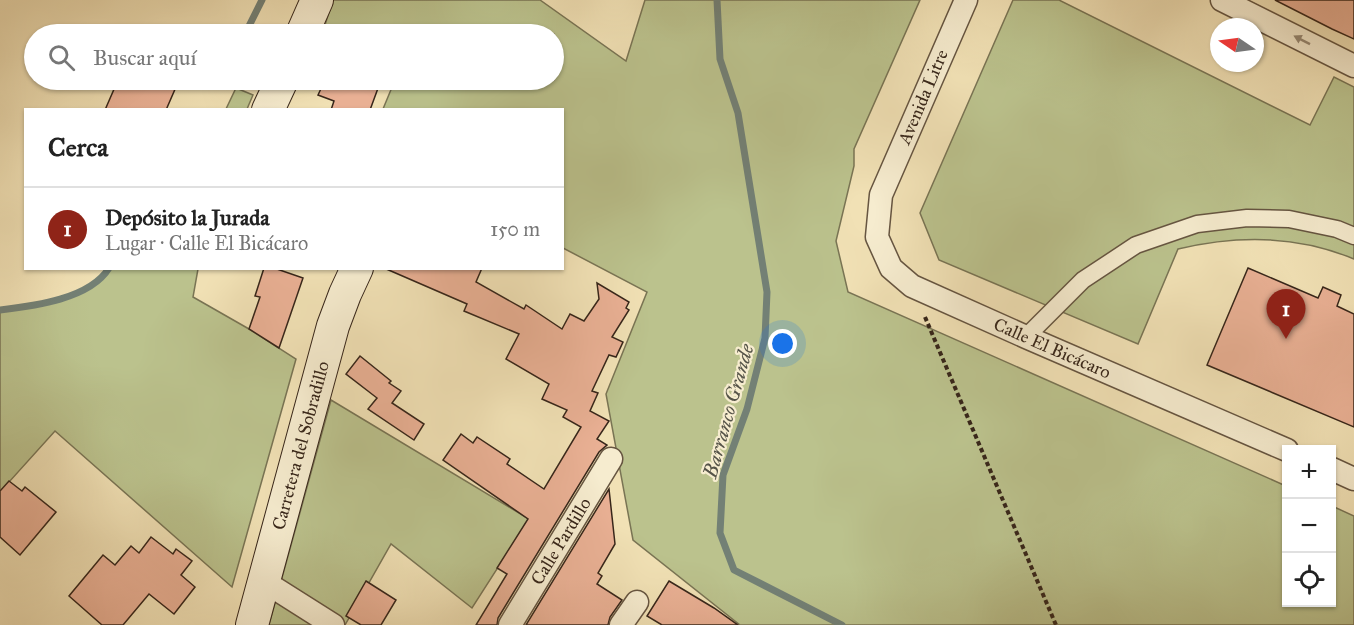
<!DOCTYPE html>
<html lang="es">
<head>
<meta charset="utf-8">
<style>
	body { margin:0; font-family:"IM FELL Great Primer",serif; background:#f2f2f2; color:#222 }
	.controls { position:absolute; right:18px; bottom:18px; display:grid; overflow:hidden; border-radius:0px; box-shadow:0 2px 4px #0004 }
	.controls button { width:54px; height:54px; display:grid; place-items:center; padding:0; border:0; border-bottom:2px solid #e0e0e0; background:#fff; color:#222; font:30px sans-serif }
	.compass { position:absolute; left:1210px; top:18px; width:54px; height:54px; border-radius:50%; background:#fff; box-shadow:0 2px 4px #0004; rotate:283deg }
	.you { position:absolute; left:783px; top:344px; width:21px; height:21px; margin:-15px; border:4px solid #fff; border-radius:50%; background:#1a73e8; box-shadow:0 0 0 9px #1a73e833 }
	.badge { display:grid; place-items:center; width:39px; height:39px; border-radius:50%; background:#8f2418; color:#fff; font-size:20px; font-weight:700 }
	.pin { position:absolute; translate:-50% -50px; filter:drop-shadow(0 2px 3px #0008) }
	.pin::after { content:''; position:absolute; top:32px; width:21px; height:18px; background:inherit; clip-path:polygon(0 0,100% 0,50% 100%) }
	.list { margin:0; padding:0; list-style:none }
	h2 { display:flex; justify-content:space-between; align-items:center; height:78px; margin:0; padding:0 24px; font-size:26px }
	h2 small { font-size:20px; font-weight:400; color:#767676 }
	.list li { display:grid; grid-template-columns:39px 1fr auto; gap:18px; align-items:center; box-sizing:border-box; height:84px; padding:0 24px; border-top:2px solid #e0e0e0 }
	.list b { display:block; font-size:22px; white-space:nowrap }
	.list p { margin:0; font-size:20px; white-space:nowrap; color:#767676 }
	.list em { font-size:20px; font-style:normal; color:#767676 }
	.icon { flex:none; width:33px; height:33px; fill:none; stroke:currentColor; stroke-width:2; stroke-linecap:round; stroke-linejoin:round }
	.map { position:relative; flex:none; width:1354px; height:625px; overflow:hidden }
	.search { position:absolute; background:#fff; box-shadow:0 2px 4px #0004; left:24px; top:24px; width:540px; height:66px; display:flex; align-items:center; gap:15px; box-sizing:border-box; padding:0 21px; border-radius:33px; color:#767676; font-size:22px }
	.panel { position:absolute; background:#fff; box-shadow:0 2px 4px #0004; left:24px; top:108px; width:540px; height:162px; border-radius:0px }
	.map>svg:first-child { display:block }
	.green { fill:#bbc28d; stroke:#797454; stroke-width:1.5 }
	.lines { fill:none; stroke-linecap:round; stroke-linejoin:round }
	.stream { stroke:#738075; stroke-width:7 }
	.building { fill:#e9b094; stroke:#37261a; stroke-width:1.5 }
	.pedestrian-casing { stroke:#665541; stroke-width:19 }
	.minor-casing { stroke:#665541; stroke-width:25 }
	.secondary-casing { stroke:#37261a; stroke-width:34 }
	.path { stroke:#37261a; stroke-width:4; stroke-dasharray:4.5 3; stroke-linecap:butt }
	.pedestrian { stroke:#f6eccf; stroke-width:16 }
	.minor { stroke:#f6eccf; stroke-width:22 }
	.secondary { stroke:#f6eccf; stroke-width:32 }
	.oneway { fill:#968974 }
	.labels { text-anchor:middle; stroke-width:4.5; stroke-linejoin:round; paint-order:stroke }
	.street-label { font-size:18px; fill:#37261a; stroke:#f6eccf }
	.water-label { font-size:20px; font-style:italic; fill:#555348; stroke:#f6eccf }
</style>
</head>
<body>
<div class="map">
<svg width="1354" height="625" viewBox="0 0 1354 625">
	<rect width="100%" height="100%" fill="#f1e1b5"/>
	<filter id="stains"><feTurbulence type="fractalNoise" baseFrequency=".00333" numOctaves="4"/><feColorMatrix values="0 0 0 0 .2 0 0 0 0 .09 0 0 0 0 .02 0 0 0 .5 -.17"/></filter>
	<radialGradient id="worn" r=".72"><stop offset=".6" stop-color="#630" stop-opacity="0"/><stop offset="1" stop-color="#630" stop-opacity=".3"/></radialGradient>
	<g class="green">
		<polygon points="333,0 540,0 626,61 645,0 920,0 854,149 854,166 836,241 848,292 1286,486 1286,602 1332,602 1332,506 1354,516 1354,625 740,625 633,540 606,394 647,292 563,248 562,110 383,109 395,80 554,80 554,34 339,34 324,28"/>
		<path d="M1013 0H1059L1310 125 1334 77 1354 87V259C1297 235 1237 235 1178 249L1138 344 939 260 920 213Z"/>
		<polygon points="236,88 253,95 247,109 226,109"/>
		<path d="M109 269H198L193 297 249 329 296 359 232 587 55 431 0 492V310C33 306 90 299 109 269Z"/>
		<polygon points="331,400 529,519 472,608 391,544 345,625 269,625"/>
	</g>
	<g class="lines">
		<g class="stream">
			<polyline points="717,0 720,59 738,113 767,292 765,338 747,409 723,475 720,533 734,570 842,625"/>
			<polyline points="245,34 262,0"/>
			<polyline points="222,82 223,80"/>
			<path d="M0 310C34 306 90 299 109 268"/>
		</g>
	</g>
	<g class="building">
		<polygon points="1275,0 1354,0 1354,39 1332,29"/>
		<polygon points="118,80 179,80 166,110 105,110"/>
		<polygon points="325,80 381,80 370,110 331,110 334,101 318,95"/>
		<polygon points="264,268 274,268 303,278 279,348 249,329 260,297 255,296"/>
		<polygon points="384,268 482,268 476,282 524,309 526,305 562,329 570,314 584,321 599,299 597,283 629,302 626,308 629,310 612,337 623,342 616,357 609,355 592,391 598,393 590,411 609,421 597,439 607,445 599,452 498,618 497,625 476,625 507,574 497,568 528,519 443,460 461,434 473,443 477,437 510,459 507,464 544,489 581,427 563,417 567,410 542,399 549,384 506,359 519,334 464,311 467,304"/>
		<polygon points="1248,268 1318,298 1323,287 1341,295 1337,306 1354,314 1354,427 1207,365"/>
		<polygon points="360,356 391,381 389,383 401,391 392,403 424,424 414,440 368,409 377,398 346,374"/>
		<polygon points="9,481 22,491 25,487 56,512 20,555 0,537 0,491"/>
		<polygon points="609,489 615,544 598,573 602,576 597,584 622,600 610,617 608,625 526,625"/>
		<polygon points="151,537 173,554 176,549 192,561 181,575 195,587 174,614 149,594 123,625 102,625 69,596 103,555 115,565 131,546 139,553"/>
		<polygon points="366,581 396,600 381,625 361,625 346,616"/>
		<polygon points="669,581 714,608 738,625 662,625 647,616"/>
	</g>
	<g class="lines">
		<defs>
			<polyline id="pedestrian" points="1026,337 1083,280 1136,245 1197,224 1247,218 1289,219 1337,229 1354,236"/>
			<g id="minor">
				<path id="s1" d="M966 0 881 195 877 237 891 268 912 286 1026 337 1287 450"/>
				<polyline points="1222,0 1354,66"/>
				<polyline points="1332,469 1354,479"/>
				<polyline points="265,582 333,625"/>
				<path id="s2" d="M510 625 611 459"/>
				<polyline points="621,625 637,602"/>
			</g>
			<g id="secondary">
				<polyline points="302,34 317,0"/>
				<polyline points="268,110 282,80"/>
				<path id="s3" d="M252 625 333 326 345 294 357 268"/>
			</g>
		</defs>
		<use href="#pedestrian" class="pedestrian-casing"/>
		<use href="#minor" class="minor-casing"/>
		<use href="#secondary" class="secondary-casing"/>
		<polyline class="path" points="925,317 1056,625"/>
		<use href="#pedestrian" class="pedestrian"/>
		<use href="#minor" class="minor"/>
		<use href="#secondary" class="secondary"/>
	</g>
	<defs><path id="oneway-solid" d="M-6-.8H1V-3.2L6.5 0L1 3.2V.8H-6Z" transform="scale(1.5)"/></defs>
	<use class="oneway" href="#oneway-solid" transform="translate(1302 40) rotate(-153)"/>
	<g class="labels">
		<g class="street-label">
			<text transform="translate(923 97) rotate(-67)" y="6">Avenida Litre</text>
			<text dy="6" stroke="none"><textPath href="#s1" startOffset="470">Calle El Bicácaro</textPath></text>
			<text dy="6" stroke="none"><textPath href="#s3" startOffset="186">Carretera del Sobradillo</textPath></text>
			<text dy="6" stroke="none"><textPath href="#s2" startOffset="98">Calle Pardillo</textPath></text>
		</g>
		<g class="water-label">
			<text transform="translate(728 411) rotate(-74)" y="7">Barranco Grande</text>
		</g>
	</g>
	<rect width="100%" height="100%" filter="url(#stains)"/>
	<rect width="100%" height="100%" fill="url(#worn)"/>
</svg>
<div class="controls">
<button>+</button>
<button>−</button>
<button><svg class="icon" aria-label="locate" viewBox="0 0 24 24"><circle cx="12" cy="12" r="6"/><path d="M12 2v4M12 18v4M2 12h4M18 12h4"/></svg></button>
</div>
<svg class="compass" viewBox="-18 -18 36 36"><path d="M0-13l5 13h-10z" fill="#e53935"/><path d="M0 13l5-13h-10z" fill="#767676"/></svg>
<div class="you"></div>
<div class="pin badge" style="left:1286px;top:339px">1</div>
<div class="search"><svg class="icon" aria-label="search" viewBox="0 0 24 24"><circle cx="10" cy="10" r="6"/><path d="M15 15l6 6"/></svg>Buscar aquí</div>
<section class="panel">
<h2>Cerca<small></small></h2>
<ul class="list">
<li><span class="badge">1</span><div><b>Depósito la Jurada</b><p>Lugar · Calle El Bicácaro</p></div><em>150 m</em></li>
</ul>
</section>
</div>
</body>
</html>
